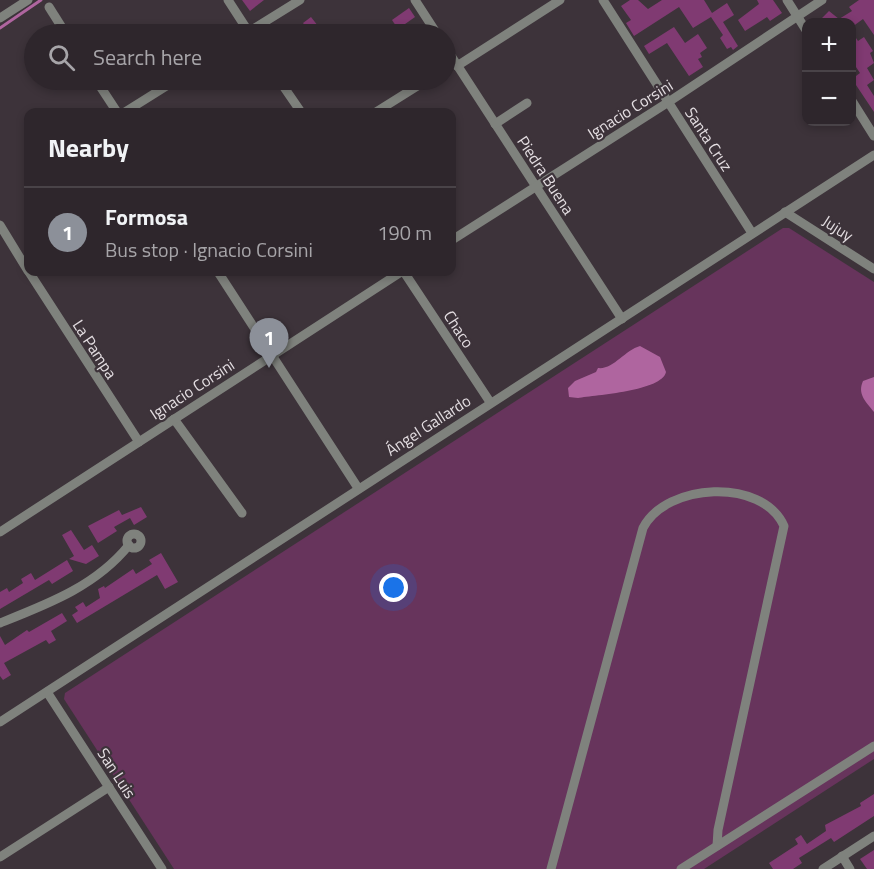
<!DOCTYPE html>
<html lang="en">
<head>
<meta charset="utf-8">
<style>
	body { margin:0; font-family:"Titillium Web",sans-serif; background:#3a3238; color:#f1f3f6 }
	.controls { position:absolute; right:18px; top:18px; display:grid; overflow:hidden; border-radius:12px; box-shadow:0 3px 9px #0003 }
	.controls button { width:54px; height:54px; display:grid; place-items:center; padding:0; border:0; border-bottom:2px solid #494348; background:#2e262c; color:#f1f3f6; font:30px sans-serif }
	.you { position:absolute; left:394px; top:588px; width:21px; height:21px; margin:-15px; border:4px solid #fff; border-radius:50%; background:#1a73e8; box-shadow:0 0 0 9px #1a73e833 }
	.badge { display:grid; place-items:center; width:39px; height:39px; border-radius:50%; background:#8c9099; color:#fff; font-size:20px; font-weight:700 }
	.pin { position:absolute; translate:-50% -50px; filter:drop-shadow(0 2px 3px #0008) }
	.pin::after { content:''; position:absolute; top:32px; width:21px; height:18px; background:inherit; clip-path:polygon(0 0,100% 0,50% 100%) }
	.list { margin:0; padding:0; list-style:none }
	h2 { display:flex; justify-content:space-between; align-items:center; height:78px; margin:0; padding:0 24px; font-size:26px }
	h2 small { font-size:20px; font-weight:400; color:#a7a5a9 }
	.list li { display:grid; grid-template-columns:39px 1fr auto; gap:18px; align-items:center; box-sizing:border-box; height:90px; padding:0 24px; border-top:2px solid #494348 }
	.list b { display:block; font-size:22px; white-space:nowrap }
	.list p { margin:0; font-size:20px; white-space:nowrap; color:#a7a5a9 }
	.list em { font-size:20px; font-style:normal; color:#a7a5a9 }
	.icon { flex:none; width:33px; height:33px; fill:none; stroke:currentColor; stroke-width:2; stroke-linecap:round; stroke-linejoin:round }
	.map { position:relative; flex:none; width:874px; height:869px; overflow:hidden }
	.search { position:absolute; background:#2e262c; box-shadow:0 3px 9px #0003; left:24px; top:24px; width:432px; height:66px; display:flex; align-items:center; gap:15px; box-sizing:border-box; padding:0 21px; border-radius:33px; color:#a7a5a9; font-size:22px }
	.panel { position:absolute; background:#2e262c; box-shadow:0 3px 9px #0003; left:24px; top:108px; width:432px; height:168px; border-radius:12px }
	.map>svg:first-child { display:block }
	.green { fill:#67345c }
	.water { fill:#af659f }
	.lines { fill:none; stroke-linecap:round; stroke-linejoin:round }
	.stream { stroke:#af659f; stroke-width:3 }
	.building { fill:#803a72 }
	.minor { stroke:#7f827d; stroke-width:9 }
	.labels { text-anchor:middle; stroke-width:4.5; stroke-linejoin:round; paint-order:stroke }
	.street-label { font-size:16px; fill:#e4dee2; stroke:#3d333a }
</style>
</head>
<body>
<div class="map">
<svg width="874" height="869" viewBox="0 0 874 869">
	<rect width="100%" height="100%" fill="#3d333a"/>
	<polygon class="green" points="783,228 789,228 874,282 874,759 704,869 174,869 64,699 65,693"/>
	<g class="water">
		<path d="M640 346 660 357 666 372C662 391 596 395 578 398L569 397 568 388 575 381 596 372 598 368C613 370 625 350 640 346Z"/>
		<path d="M874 377V412C866 402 857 394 863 381Z"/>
	</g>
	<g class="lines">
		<polyline class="stream" points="0,28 41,0"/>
	</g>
	<g class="building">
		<polygon points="242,0 264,0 250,11"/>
		<polygon points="630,0 638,0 648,9 662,0 704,0 712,13 727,3 734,15 723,22 738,46 733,50 731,47 727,49 720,38 723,35 711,17 693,28 679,7 634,36 626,23 631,20 621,6"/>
		<polygon points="757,0 773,0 782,13 770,21 767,17 745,31 738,20 759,4"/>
		<polygon points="859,0 874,0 874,35 863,19 852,27 852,22 818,22 829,11 839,19 852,11 849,7"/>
		<polygon points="409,8 415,17 398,29 392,20"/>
		<polygon points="311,17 318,26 320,24 328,34 315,34 312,29 309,31 303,23"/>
		<polygon points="674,27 685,43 698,34 707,48 700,53 702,57 698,59 703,67 689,76 667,43 649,54 644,46"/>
		<polygon points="852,32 858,41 864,37 873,51 870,53 874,63 867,68 874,80 867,85 874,96 874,112 852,79 860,73 852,61"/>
		<polygon points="141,507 147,517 134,525 130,518 114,527 117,531 98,543 88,526 119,510 122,515"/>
		<polygon points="71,530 84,550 92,545 99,556 86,564 69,559 74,556 62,535"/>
		<polygon points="161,553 178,582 165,589 157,575 77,623 72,615 78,611 75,607 83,602 86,607 100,598 98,589 104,586 105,588 133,569 136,574 152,564 149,560"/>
		<polygon points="67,560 73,571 52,584 49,580 0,609 0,592 7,588 9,592 23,583 21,579 31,573 35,580"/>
		<polygon points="62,613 67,621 51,631 56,640 49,644 46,640 4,663 11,675 3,680 0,676 0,636 5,645 27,630 29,632"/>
		<polygon points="874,794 874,816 834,842 831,838 799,858 802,863 793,869 773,869 769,863 798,844 795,839 801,835 807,844 826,831 825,825 861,806 860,803"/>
		<polygon points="874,850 874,869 867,869 860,859"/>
	</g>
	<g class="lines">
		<g class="minor">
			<polyline points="228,0 250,34"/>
			<polyline points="415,0 437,34"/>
			<polyline points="603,0 752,233"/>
			<polyline points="787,0 806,30"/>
			<polyline points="49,7 66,34"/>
			<polyline points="0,18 28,0"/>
			<polyline points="245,34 300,0"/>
			<polyline points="446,48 622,319"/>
			<polyline points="457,66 560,0"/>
			<polyline points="96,80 117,112"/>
			<polyline points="279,80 301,112"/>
			<polyline points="852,101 874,136"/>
			<polyline points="125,112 176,80"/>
			<polyline points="376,112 427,80"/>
			<polyline points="495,124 527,103"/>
			<polyline points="785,212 874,269"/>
			<polyline points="0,225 28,271"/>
			<polyline points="452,240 667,103 822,0"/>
			<polyline points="29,272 139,442"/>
			<polyline points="218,272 358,488"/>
			<polyline points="404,272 490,402"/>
			<polyline points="174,419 242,513"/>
			<polyline points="0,532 401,272"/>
			<circle cx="134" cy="541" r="7"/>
			<path d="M0 623C48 604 96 586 129 545"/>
			<polyline points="47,692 162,869"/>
			<polyline points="0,722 874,155"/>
			<polyline points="842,856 850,869"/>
			<polyline points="0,857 109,787"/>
			<path d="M551 869 643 528C666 483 762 477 784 526L718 830 717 846"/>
			<polyline points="681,869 874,746"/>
			<polyline points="823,869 874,836"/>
		</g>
	</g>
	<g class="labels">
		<g class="street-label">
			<text transform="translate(630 109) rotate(-32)" y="6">Ignacio Corsini</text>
			<text transform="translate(709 139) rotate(57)" y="6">Santa Cruz</text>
			<text transform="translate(546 175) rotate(57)" y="6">Piedra Buena</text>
			<text transform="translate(838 228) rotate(33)" y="6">Jujuy</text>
			<text transform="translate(459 329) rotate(57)" y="6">Chaco</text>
			<text transform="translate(95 349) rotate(57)" y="6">La Pampa</text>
			<text transform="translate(192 389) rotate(-33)" y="6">Ignacio Corsini</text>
			<text transform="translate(428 425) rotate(-33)" y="6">Ángel Gallardo</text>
			<text transform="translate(117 773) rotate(57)" y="6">San Luis</text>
		</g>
	</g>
</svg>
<div class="controls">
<button>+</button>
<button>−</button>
</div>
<div class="you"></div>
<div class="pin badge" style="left:269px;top:368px">1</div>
<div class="search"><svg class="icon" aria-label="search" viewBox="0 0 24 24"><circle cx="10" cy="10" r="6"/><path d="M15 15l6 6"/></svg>Search here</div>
<section class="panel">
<h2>Nearby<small></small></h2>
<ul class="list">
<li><span class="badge">1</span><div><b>Formosa</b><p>Bus stop · Ignacio Corsini</p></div><em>190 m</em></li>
</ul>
</section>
</div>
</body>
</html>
